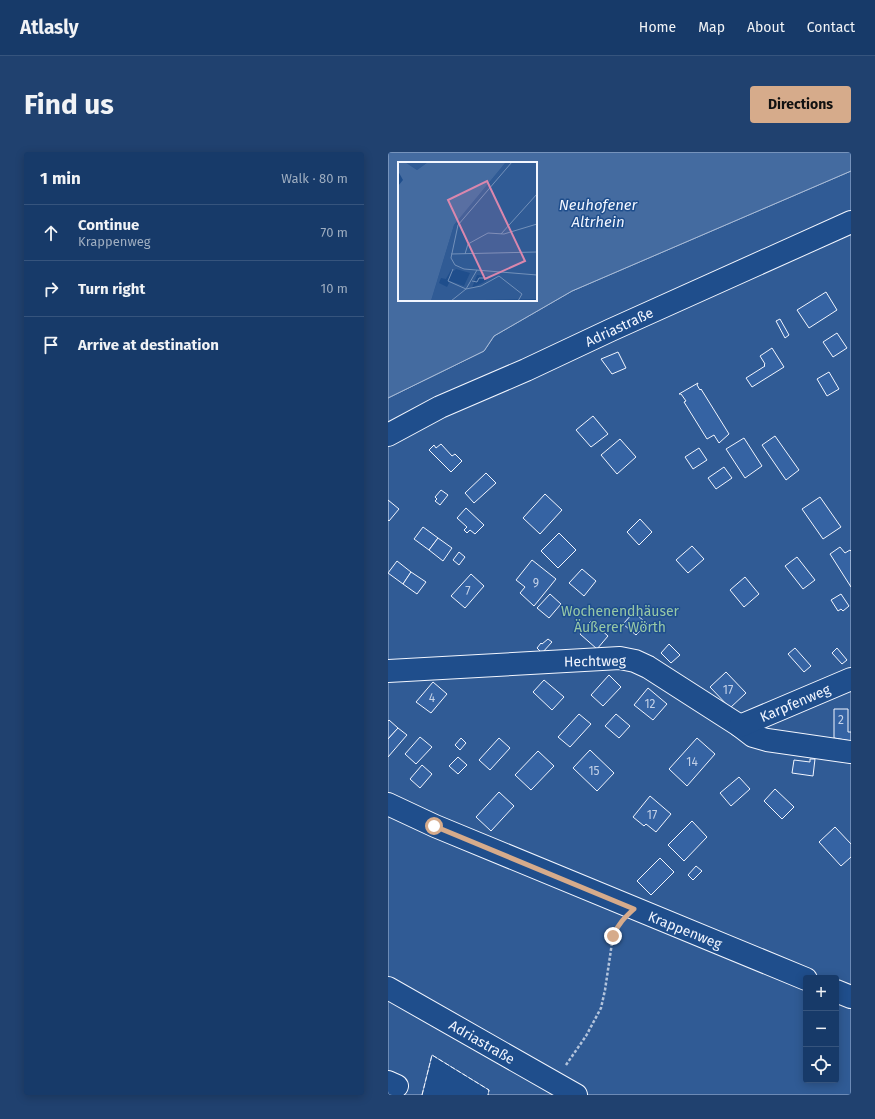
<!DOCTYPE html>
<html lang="en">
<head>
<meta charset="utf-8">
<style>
	body { margin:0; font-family:"Fira Sans",sans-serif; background:#20416f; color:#f1f3f6 }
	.controls { position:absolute; right:12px; bottom:12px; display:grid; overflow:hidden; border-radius:4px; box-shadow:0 2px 10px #0003 }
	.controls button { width:36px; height:36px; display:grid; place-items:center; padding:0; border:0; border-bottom:1px solid #36547d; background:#173a69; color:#f1f3f6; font:20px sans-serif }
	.stop { position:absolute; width:12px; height:12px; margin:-9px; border:3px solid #d6ab8b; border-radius:50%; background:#fff }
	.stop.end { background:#d6ab8b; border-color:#fff; box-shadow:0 1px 4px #0008 }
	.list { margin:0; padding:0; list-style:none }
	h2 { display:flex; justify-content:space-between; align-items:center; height:52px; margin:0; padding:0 16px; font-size:17px }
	h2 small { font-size:13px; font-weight:400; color:#9eadc0 }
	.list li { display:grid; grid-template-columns:26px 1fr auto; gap:12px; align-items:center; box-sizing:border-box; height:56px; padding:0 16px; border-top:1px solid #36547d }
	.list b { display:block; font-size:15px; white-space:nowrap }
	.list p { margin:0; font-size:13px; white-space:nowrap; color:#9eadc0 }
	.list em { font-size:13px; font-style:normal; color:#9eadc0 }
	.icon { flex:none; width:22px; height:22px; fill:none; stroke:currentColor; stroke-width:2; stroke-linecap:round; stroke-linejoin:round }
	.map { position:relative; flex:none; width:463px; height:943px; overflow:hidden; border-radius:4px }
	header { display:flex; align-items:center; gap:24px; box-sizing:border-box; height:56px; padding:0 20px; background:#173a69; border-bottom:1px solid #36547d }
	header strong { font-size:19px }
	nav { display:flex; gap:22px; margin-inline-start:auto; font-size:14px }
	.intro { display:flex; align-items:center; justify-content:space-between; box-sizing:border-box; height:96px; padding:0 24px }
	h1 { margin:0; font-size:28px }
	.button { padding:10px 18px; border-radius:4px; background:#d6ab8b; color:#111; font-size:14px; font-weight:700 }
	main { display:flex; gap:24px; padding:0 24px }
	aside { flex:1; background:#173a69; border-radius:4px; box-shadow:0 2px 10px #0003 }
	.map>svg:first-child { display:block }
	.built { fill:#305b95; stroke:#a8bbd7; fill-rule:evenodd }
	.water { fill:#446ba0; stroke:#a8bbd7; fill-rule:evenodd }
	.building { fill:#3563a3; stroke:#f2f6ff }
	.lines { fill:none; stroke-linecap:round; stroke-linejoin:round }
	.minor-casing { stroke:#f2f6ff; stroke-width:24 }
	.path { stroke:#b3c4dc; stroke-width:2.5; stroke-dasharray:3 2; stroke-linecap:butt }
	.minor { stroke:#1f4e8c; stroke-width:22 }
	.fence { stroke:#f2f6ff; stroke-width:1; stroke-dasharray:5 2; stroke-linecap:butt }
	.route { stroke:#d6ab8b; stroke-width:5 }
	.labels { text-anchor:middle; stroke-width:3; stroke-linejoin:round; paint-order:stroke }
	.number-label { font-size:12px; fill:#c3d1e8 }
	.street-label { font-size:14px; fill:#f2f6ff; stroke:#1f4e8c }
	.park-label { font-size:14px; fill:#97c8a6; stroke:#1f4e8c }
	.water-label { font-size:15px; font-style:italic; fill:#f2f6ff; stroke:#1f4e8c }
	.inset-road { fill:none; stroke:#7391ba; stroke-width:1 }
	.view { fill:#da87ad; fill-opacity:0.15; stroke:#da87ad; stroke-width:2 }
	.inset-edge { fill:none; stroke:#f2f6ff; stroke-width:2 }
</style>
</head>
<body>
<header>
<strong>Atlasly</strong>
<nav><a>Home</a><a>Map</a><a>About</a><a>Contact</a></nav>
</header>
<div class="intro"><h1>Find us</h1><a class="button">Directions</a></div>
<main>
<aside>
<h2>1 min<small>Walk · 80 m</small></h2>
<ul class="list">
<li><svg class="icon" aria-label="ahead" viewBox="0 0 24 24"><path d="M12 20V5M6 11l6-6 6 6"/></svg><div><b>Continue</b><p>Krappenweg</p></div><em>70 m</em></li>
<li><svg class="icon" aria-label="right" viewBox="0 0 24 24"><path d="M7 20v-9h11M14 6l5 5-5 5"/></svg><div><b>Turn right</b></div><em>10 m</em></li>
<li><svg class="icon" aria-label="arrive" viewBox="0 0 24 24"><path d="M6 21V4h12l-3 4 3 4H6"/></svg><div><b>Arrive at destination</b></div></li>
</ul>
</aside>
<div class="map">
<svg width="463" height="943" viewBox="0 0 463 943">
	<rect width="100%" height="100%" fill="#1f4e8c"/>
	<path class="built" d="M463 19V943H100L101 938 44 903 34 943H0V246L96 199 106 184 184 139ZM418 826H448V928H418Z"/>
	<path class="water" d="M0 0H463V19L184 139 106 184 96 199 0 246ZM11 11H148V148H11Z"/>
	<g class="building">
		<polygon points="438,140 449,158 421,176 409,158"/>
		<polygon points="392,167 401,183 397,186 388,169"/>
		<polygon points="449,181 459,196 445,205 435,190"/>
		<polygon points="384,196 396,215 364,235 358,226 377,214 376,213 377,212 372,204"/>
		<polygon points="230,200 238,216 224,222 213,207"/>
		<polygon points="441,220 451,237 439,244 429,227"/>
		<polygon points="310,231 309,233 312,238 313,237 341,282 331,291 326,283 319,287 296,250 298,249 293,242 291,242"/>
		<polygon points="205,264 220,282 203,295 188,278"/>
		<polygon points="387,284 411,318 398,328 374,293"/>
		<polygon points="356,286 374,314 357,326 338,297"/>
		<polygon points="232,287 248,305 229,322 213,303"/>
		<polygon points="53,292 64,304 67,302 74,309 63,320 41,298 46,293 48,296"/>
		<polygon points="311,296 319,308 305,317 297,305"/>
		<polygon points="336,315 344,326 328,337 320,326"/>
		<polygon points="98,321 108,331 86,351 77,341"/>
		<polygon points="53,338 60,343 52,353 47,349 49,347 47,345"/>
		<polygon points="157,342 174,358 152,382 135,366"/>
		<polygon points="432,345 453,375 435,387 414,357"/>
		<polygon points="0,348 11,357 1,369 0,368"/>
		<polygon points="78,356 96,373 87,382 82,378 79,381 76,378 79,375 69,366"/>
		<polygon points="252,367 264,380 251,393 239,380"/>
		<polygon points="35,375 50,386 41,398 26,387"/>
		<polygon points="171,381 188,398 170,416 153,399"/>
		<polygon points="50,386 64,396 55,409 41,398"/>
		<polygon points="304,394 316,407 300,421 288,408"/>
		<polygon points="452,395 457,401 462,398 463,399 463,435 442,402"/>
		<polygon points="71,400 77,405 71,413 65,408"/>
		<polygon points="409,405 427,428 415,437 397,414"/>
		<polygon points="144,408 168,427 146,454 132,441 137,435 128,428"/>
		<polygon points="9,409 23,420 15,432 0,421"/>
		<polygon points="194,417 208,429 196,444 181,431"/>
		<polygon points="23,420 38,430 29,442 15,432"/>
		<polygon points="83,422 96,434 77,456 63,444"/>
		<polygon points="357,425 371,442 356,455 342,438"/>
		<polygon points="162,442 173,452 161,466 149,456"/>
		<polygon points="453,442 461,454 455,459 453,457 450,459 443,448"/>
		<polygon points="246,460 259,472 248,483 235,472"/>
		<polygon points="203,469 220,484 209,497 192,482"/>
		<polygon points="160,487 164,490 154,501 149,496 153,491 154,492"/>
		<polygon points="281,492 292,503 283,511 273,501"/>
		<polygon points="407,496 423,514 416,520 400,502"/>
		<polygon points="449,496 459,508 454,512 444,501"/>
		<polygon points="338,520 358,541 342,556 322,535"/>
		<polygon points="221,523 233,535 215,554 203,543"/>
		<polygon points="156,528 176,545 164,558 145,540"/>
		<polygon points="45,530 59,542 43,561 28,550"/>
		<polygon points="260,536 279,552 265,568 246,553"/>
		<polygon points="446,557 460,557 460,580 463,580 463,589 446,586"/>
		<polygon points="191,562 203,572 182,595 170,585"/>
		<polygon points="228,562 242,574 231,586 217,574"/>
		<polygon points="1,568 10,576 0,587 0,569"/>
		<polygon points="10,576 19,583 0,605 0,587"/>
		<polygon points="32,585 44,595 28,612 17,602"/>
		<polygon points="73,586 78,591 72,598 67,593"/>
		<polygon points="111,586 122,596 102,618 91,608"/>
		<polygon points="309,586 327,602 299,634 281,617"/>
		<polygon points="202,598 226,621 209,639 185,616"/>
		<polygon points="150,599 166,614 143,638 127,623"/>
		<polygon points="70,605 79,613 70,622 61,614"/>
		<polygon points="422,607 427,607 425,624 404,621 406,608 422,610"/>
		<polygon points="34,613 44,622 32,636 22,627"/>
		<polygon points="351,625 362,637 343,654 332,641"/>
		<polygon points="387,637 406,655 394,667 376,649"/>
		<polygon points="111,640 126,654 103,679 88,665"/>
		<polygon points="262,644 283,662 268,680 258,672 256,674 245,665"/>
		<polygon points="304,669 319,685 296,709 280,693"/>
		<polygon points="447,675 463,692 463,705 453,714 431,690"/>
		<polygon points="272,706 286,720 263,743 249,729"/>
		<polygon points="308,714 314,719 305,728 300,723"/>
	</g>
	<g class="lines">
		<defs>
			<g id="minor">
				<polyline points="0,283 52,255 138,218 223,178 463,70"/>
				<polyline points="0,519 232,506 247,509 260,515 352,574 365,584 379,588 463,600"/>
				<polyline points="352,574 463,527"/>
				<polyline points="0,652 47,674 418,827"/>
				<polyline points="0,836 188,943"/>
				<polyline points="448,839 463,845"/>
				<polyline points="0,930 9,934"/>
			</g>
		</defs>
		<use href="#minor" class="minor-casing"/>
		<polyline class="path" points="178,913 198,884 213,856 217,838 225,784 231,773"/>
		<use href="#minor" class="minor"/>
		<polyline class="fence" points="34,943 44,903 101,938 100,943"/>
	</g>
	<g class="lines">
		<path class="route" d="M46 674 246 757C237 765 230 772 225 784"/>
	</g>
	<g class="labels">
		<g class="number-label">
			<text x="148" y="435">9</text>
			<text x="80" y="443">7</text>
			<text x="340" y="542">17</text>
			<text x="44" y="550">4</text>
			<text x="262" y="556">12</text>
			<text x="453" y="572">2</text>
			<text x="304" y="614">14</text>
			<text x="206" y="623">15</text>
			<text x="264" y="667">17</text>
		</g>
		<g class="street-label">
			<text transform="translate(231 175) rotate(-25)" y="5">Adriastraße</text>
			<text transform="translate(207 509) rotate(-1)" y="5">Hechtweg</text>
			<text transform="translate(407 551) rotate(-23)" y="5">Karpfenweg</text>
			<text transform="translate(297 778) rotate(22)" y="5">Krappenweg</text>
			<text transform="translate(94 890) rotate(30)" y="5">Adriastraße</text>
		</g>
		<g class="park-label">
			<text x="232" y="464">Wochenendhäuser<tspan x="232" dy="16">Äußerer Wörth</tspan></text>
		</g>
		<g class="water-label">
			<text x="210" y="58">Neuhofener<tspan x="210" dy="17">Altrhein</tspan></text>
		</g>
	</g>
	<g transform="translate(10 10)">
		<rect width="139" height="139" fill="#1f4e8c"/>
		<path d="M7 0H30L19 8ZM108 0H139V137L33 139 56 63ZM58 107 72 111 66 124 52 119 49 125 41 121 43 116 48 117 53 108 56 109ZM79 113 89 114 88 119 74 126Z" fill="#305b95" fill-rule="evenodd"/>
		<path d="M0 0H7L19 8 30 0H108L56 63 33 139H0V24L5 18 0 9Z" fill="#446ba0"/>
		<path class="inset-road" d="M114 0 60 63 53 96 57 103 66 107 139 113M103 72 139 32M53 92 139 90M67 92 70 82 90 71 106 72 139 62M55 107 50 119 68 127 83 124 101 114M101 114 124 132 120 139M74 119 79 120 81 116H88M53 139 68 127 79 108"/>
		<path class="view" d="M89 19 127 99 87 117 50 38Z"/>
		<rect width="139" height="139" class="inset-edge"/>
	</g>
</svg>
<div class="controls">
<button>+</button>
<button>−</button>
<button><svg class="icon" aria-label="locate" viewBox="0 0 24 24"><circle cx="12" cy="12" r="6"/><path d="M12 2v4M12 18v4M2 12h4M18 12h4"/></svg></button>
</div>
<div class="stop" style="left:46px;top:674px"></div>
<div class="stop end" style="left:225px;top:784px"></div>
</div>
</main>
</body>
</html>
